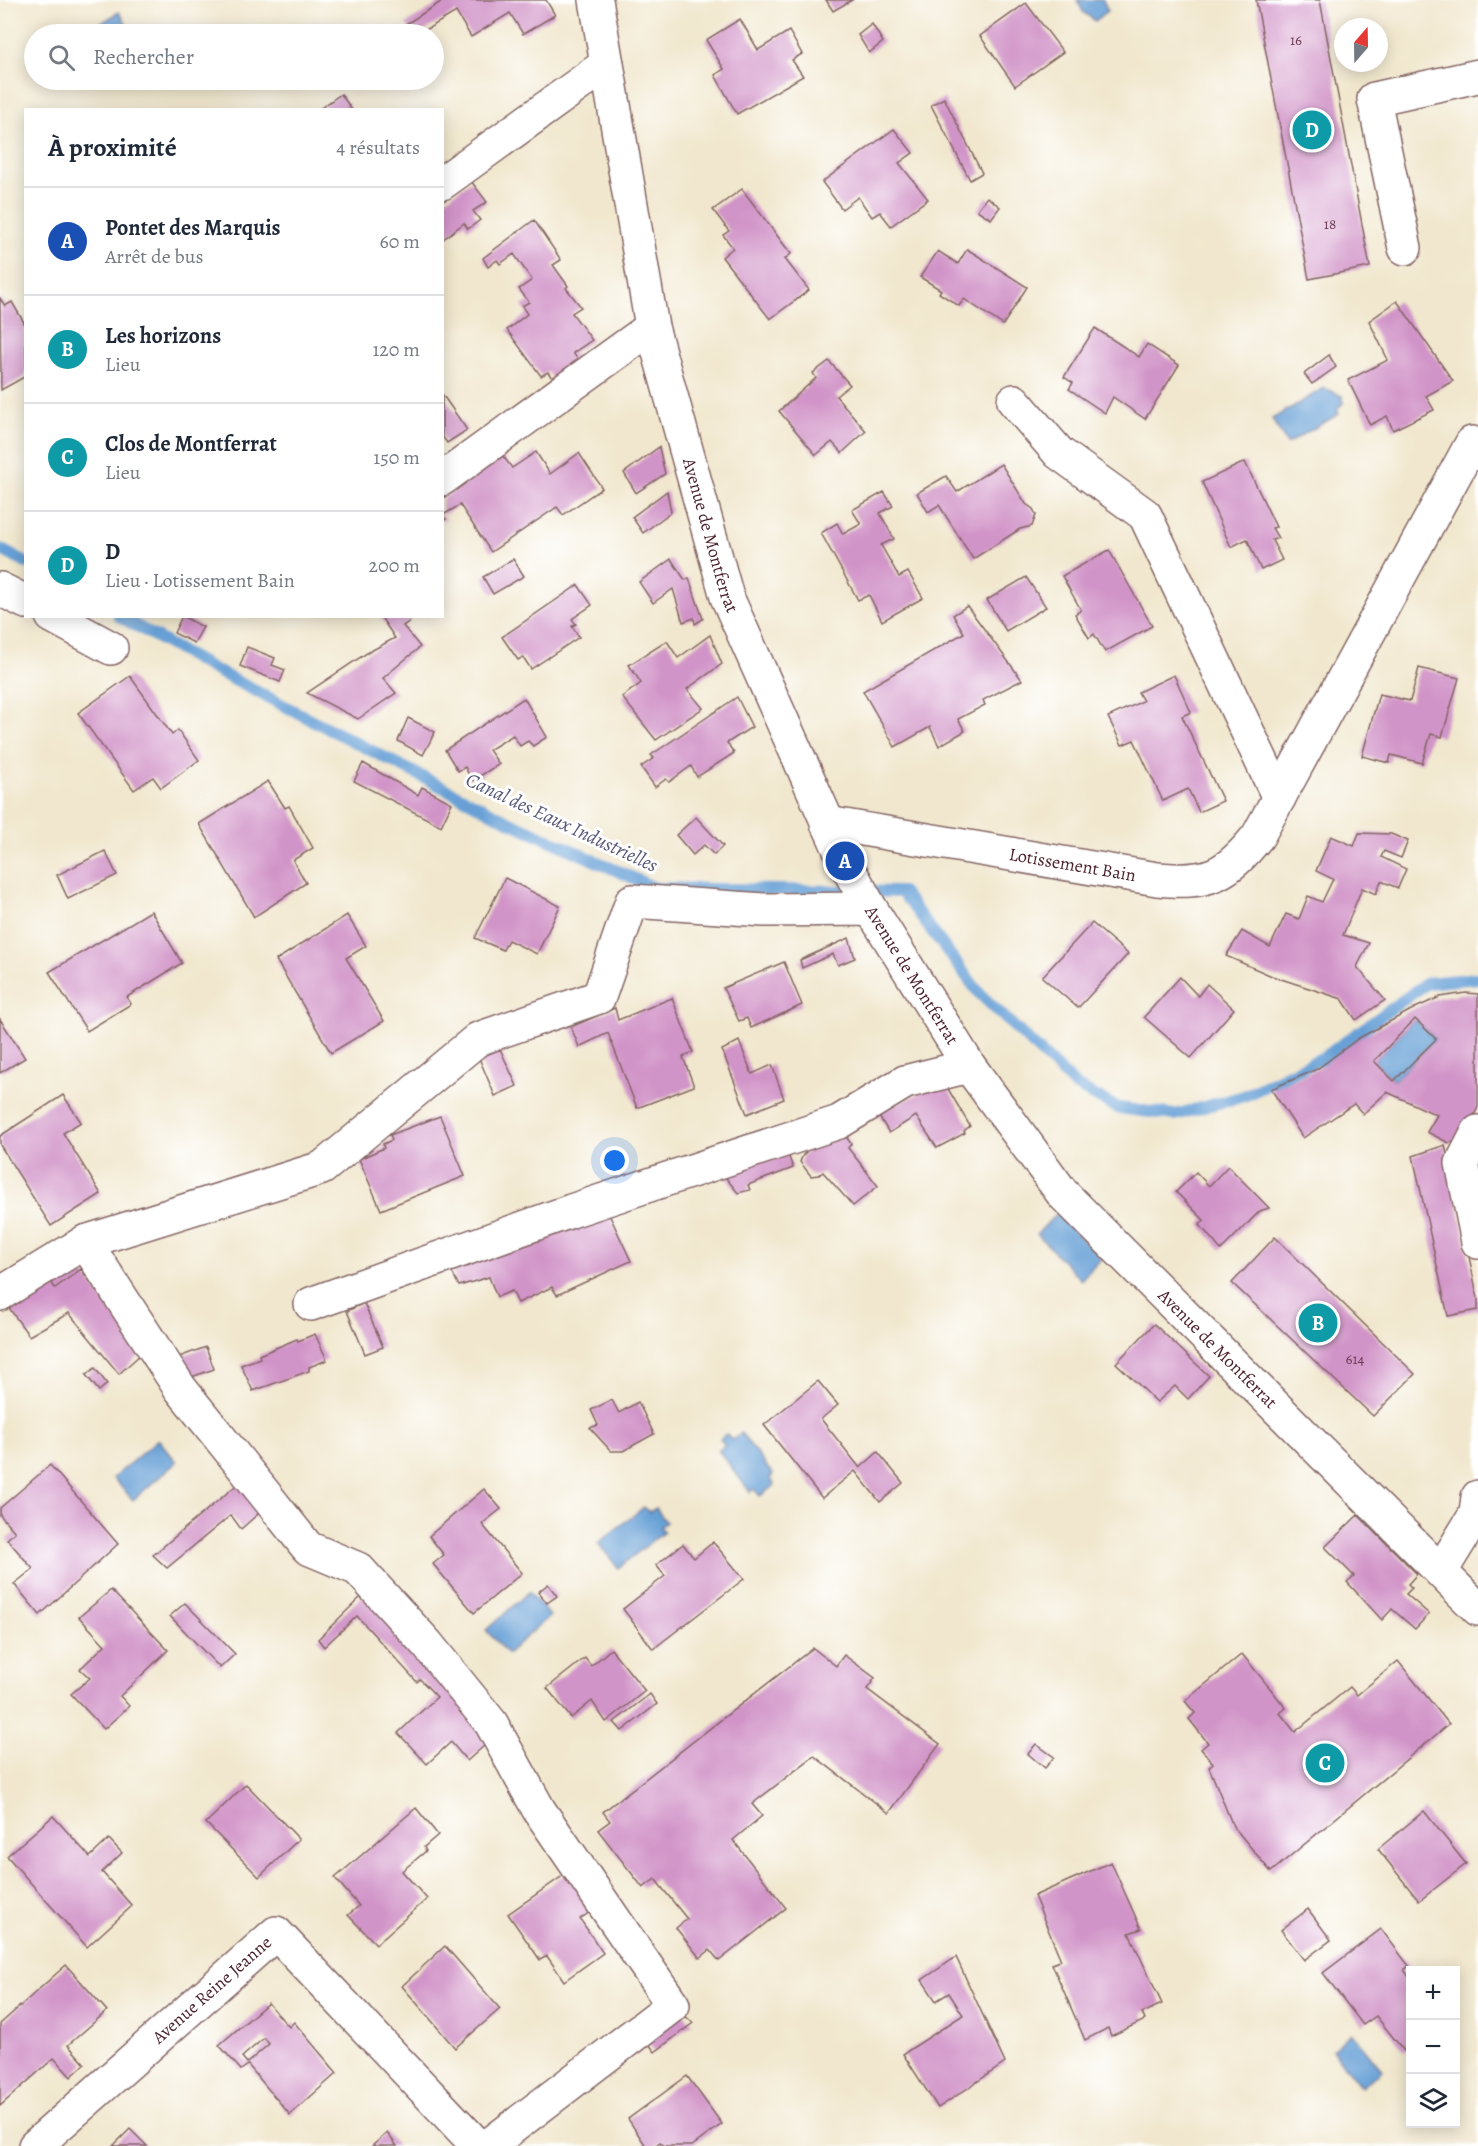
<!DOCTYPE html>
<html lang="fr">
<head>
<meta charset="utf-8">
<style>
	body { margin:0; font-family:Alegreya,serif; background:#f6f6f7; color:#1f2937 }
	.controls { position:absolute; right:18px; bottom:18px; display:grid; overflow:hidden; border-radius:0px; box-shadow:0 3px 15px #0003 }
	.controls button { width:54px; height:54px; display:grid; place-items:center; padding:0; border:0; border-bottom:2px solid #e0e1e3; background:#fff; color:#1f2937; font:30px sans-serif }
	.compass { position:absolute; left:1334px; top:18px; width:54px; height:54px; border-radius:50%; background:#fff; box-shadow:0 3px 15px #0003; rotate:20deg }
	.you { position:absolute; left:615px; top:1161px; width:21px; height:21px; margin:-15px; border:4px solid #fff; border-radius:50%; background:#1a73e8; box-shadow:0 0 0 9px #1a73e833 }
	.badge { display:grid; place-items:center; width:39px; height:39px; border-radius:50%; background:#d1495b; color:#fff; font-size:20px; font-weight:700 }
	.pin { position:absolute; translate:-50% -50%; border:3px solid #fff; box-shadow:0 2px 6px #0006 }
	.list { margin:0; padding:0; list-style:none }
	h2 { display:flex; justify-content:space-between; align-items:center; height:78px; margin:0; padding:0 24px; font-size:26px }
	h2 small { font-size:20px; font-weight:400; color:#747a83 }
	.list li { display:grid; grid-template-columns:39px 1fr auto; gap:18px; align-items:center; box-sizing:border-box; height:108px; padding:0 24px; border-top:2px solid #e0e1e3 }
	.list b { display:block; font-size:22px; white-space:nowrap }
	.list p { margin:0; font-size:20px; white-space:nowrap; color:#747a83 }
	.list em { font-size:20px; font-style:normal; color:#747a83 }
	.icon { flex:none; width:33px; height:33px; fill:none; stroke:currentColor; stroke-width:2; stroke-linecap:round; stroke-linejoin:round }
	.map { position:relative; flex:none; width:1478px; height:2146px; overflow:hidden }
	.search { position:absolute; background:#fff; box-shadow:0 3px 15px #0003; left:24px; top:24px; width:420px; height:66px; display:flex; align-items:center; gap:15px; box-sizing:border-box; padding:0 21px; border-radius:33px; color:#747a83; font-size:22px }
	.panel { position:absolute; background:#fff; box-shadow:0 3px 15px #0003; left:24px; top:108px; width:420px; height:510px; border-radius:0px }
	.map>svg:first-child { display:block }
	.water { fill:#67a0d6; stroke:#586080; stroke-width:1.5 }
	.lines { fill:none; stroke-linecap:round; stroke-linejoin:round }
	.stream { stroke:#67a0d6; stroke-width:12 }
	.building { fill:#d194c8; fill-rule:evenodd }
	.minor-casing { stroke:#846564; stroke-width:36 }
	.major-casing { stroke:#846564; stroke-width:36 }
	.minor { stroke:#fff; stroke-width:33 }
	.major { stroke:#fff; stroke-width:33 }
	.labels { text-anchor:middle; stroke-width:6; stroke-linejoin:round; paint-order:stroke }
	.number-label { font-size:15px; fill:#6c3c52 }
	.street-label { font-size:18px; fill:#4a1f2b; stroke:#fff }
	.water-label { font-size:20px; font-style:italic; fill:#575978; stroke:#fff }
</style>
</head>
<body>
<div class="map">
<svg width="1478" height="2146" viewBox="0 0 1478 2146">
	<rect width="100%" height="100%" fill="#fff"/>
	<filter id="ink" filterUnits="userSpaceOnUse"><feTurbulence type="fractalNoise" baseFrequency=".0167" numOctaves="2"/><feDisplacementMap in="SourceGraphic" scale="12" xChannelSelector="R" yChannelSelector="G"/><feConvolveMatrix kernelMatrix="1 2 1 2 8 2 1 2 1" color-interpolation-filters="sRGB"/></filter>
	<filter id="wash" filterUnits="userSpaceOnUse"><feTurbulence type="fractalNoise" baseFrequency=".008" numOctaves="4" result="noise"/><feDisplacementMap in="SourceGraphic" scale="24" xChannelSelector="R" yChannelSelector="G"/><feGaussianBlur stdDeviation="1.35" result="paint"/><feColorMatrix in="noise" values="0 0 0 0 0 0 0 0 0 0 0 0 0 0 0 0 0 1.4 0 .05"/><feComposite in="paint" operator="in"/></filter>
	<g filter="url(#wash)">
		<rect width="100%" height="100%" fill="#f1e7ce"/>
		<g class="water">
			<polygon points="1077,0 1103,0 1108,11 1095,21 1083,12"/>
			<polygon points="119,12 133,34 97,34 93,28"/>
			<polygon points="1324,388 1342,396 1343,403 1337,409 1339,414 1287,444 1272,419"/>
			<polygon points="1415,1019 1436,1039 1394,1081 1374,1061"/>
			<polygon points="1056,1214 1102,1258 1081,1280 1037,1234"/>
			<polygon points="741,1433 773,1475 770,1478 775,1485 760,1496 754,1489 750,1492 718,1450 725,1445 720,1439 726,1434 732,1440"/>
			<polygon points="158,1439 177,1462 133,1500 113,1478"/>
			<polygon points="644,1507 649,1512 656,1508 666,1522 660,1527 664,1532 618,1568 598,1543"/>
			<polygon points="529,1592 550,1616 507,1654 486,1630"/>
			<polygon points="1352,2033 1382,2070 1361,2087 1332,2050"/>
		</g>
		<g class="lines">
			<g class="stream">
				<polyline points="0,549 26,563"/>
				<polyline points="119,616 211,668 510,822 655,888 902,892 980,994 1076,1086 1118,1108 1175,1115 1244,1096 1324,1057 1427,983 1478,978"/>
			</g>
		</g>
		<g id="blocks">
			<g class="building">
				<polygon points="444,0 546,0 555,15 523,34 510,13 471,37 456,12 419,34 413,34 406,24"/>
				<polygon points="826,0 852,0 833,11"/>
				<polygon points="1256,0 1320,0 1370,267 1309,279"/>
				<polygon points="1026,3 1063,52 1015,86 980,36"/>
				<polygon points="740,19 758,50 789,31 802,54 792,60 803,76 737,114 715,75 724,69 706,40"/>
				<polygon points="872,24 883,42 869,53 858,35"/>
				<polygon points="341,94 352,110 318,110"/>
				<polygon points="944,98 982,173 970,180 931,105"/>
				<polygon points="894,129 913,153 899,163 928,199 891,226 880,212 872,217 858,197 842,209 822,182"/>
				<polygon points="471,181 487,202 473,211 480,220 468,229 464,223 442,240 442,202"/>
				<polygon points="742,189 791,254 785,259 809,290 770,319 722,257 733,248 723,235 729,231 713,210"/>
				<polygon points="987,197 1000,207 991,219 977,210"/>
				<polygon points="534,220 561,260 553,265 568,286 566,288 581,307 572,313 592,340 573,353 582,365 556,384 548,372 541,376 507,330 527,314 522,306 529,302 519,289 532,280 514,254 500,264 497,260 488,267 483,258"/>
				<polygon points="967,249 1027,287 1003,325 964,299 959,306 939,293 941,290 920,277 938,251 958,264"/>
				<polygon points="0,298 5,306 12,302 26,326 26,376 1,390"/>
				<polygon points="1397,301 1453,381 1426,396 1434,410 1393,430 1387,416 1370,425 1348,380 1388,360 1369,321"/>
				<polygon points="1095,328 1139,357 1147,344 1179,365 1145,419 1113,397 1105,413 1069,389 1073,383 1064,377"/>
				<polygon points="1329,355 1336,367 1312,384 1304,374"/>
				<polygon points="829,361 850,385 836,396 866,431 842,453 832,442 816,455 779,411 816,378 813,373"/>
				<polygon points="442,394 467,430 447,443 442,436"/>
				<polygon points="659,447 665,474 636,493 624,473"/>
				<polygon points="536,452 550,474 579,453 602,488 563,515 557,507 491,552 460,505 443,515 446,519 442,522 442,499 503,456 512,468"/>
				<polygon points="1245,462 1276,527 1272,528 1278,538 1272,540 1282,560 1261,570 1247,539 1231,547 1202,482"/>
				<polygon points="1001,464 1026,504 1033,509 1036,515 1032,526 1020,529 973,559 939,505 928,512 917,493 946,476 957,492"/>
				<polygon points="667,491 671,512 643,533 632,517"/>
				<polygon points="884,492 893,506 880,513 894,539 881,545 899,577 908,572 923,598 882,621 869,595 858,600 821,533 837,523 843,534 861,524 852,510"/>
				<polygon points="1109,550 1152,626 1105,652 1094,634 1089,638 1075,614 1081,610 1062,576"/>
				<polygon points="513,559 524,576 493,594 483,577"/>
				<polygon points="671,559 685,580 689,578 703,619 695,624 694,618 683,622 673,589 653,603 639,582"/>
				<polygon points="1026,577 1046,607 1006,631 987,600"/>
				<polygon points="578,585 592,605 572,619 576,624 572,626 579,637 531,669 523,657 518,660 502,637"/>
				<polygon points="967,606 1022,680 983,700 985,705 958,719 965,731 939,746 930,727 895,747 863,691 964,633 953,615"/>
				<polygon points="182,616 203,627 194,643 174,633"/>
				<polygon points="380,616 407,616 410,621 403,626 420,647 383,678 396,693 358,719 307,693 367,653 395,638"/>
				<polygon points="710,635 722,664 687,689 703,708 656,740 622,697 641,683 629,665 667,641 678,658"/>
				<polygon points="247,647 275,658 272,665 285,670 280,682 240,666"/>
				<polygon points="1419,668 1459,678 1442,737 1431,734 1422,763 1391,755 1389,763 1362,756 1379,694 1410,701"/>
				<polygon points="1174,675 1191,712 1182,716 1223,801 1199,812 1188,789 1163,801 1134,740 1122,745 1108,717 1143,701 1138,692"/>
				<polygon points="130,676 172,735 178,730 199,760 161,788 153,777 134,790 78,713"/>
				<polygon points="737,697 752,727 727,743 734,753 697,777 691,766 669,782 666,779 655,787 641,767 654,758 651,755"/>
				<polygon points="524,698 547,737 533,746 528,741 520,746 513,735 489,750 499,764 472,781 465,767 458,771 445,750"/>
				<polygon points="408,718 435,732 423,755 398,741"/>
				<polygon points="363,763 418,795 422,787 452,803 441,826 354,781"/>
				<polygon points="268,781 285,808 289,806 313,848 293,860 306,883 254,917 199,824"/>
				<polygon points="696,817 723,846 714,855 704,845 693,855 676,835"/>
				<polygon points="1359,833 1391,834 1408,841 1401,858 1384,851 1381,857 1406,869 1398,888 1381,881 1376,894 1362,888 1343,935 1369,943 1357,967 1385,1000 1356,1020 1342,999 1272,976 1226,956 1242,931 1270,947 1286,914 1299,919 1308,896 1322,902 1333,879 1316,871 1331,836 1354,846"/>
				<polygon points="105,851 117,875 68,899 57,875"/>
				<polygon points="505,878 560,906 537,954 508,940 503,950 475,938"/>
				<polygon points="151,911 182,963 127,997 131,1004 87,1031 49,972"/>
				<polygon points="347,915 366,946 346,958 384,1021 331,1053 276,960"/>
				<polygon points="1092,923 1128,954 1078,1008 1042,977"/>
				<polygon points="849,938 855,958 838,965 833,954 802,968 800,960"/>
				<polygon points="784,962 802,1005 751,1028 747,1018 739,1021 723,988"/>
				<polygon points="1180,977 1198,996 1207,984 1234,1009 1191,1058 1144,1017"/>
				<path d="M1466 993 1478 994V1107L1463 1138 1449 1143 1427 1132 1437 1115 1387 1092 1363 1114 1354 1104 1303 1138 1271 1089 1317 1069 1359 1038 1415 1008 1440 997ZM1415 1019 1436 1039 1394 1081 1374 1061Z"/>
				<polygon points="672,998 693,1052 683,1057 694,1086 637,1108 608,1033 579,1047 571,1027 615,1008 618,1020"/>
				<polygon points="0,1019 25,1058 0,1073"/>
				<polygon points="739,1041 752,1074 772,1065 784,1099 747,1114 722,1050"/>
				<polygon points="500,1049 517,1086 495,1096 479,1058"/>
				<polygon points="944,1082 970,1126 964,1131 965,1133 937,1148 916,1116 889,1133 877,1113"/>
				<polygon points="63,1095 81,1122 63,1133 101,1194 51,1226 0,1145 0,1136"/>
				<polygon points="440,1116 465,1176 381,1210 359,1159 384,1148 383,1144 392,1140 390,1135"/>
				<polygon points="842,1130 851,1144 848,1148 878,1186 853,1206 823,1172 819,1175 811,1176 800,1162 803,1155 806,1152 798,1144"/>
				<polygon points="1445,1145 1478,1299 1478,1310 1448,1316 1413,1156"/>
				<polygon points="786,1149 793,1168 748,1185 750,1190 738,1193 722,1173"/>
				<polygon points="1228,1166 1269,1208 1260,1211 1221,1250 1200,1225 1204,1220 1176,1192 1196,1172 1209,1186"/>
				<polygon points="608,1212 631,1261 557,1295 552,1287 518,1303 512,1291 497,1297 489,1277 459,1286 450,1268"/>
				<polygon points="1275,1237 1415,1374 1373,1416 1232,1283"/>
				<polygon points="81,1269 142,1353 119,1374 69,1313 29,1336 9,1308 51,1282 55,1288"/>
				<polygon points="364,1303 383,1347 365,1354 347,1311"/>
				<polygon points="1154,1324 1209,1376 1188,1399 1175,1386 1157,1402 1116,1363"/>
				<polygon points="315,1334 327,1360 309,1367 309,1371 253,1391 241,1365 260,1358 259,1355 297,1339 298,1341"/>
				<polygon points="206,1347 214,1369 183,1380 168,1361"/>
				<polygon points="95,1368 107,1384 99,1391 86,1375"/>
				<polygon points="818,1381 838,1405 821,1419 860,1468 878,1452 903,1483 880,1502 855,1471 822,1498 764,1425"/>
				<polygon points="612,1400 619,1413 638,1402 654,1434 623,1451 611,1451 590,1428 598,1425 591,1410"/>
				<polygon points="50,1465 118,1544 40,1615 14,1584 33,1569 7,1539 15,1532 0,1515 0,1508"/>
				<polygon points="245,1478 267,1506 241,1529 231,1515 167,1568 153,1555"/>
				<polygon points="484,1489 501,1509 482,1524 522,1573 474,1613 433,1564 444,1555 429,1536"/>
				<polygon points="1358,1515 1417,1574 1408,1584 1412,1588 1406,1594 1429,1614 1415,1629 1392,1609 1382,1620 1347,1582 1354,1576 1325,1547"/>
				<polygon points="713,1542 744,1579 653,1649 623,1609 665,1576 656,1565 683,1544 694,1558"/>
				<polygon points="548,1584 557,1596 547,1603 538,1592"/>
				<polygon points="370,1588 493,1738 467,1761 451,1742 427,1764 398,1733 437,1697 420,1679 417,1682 357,1616 324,1647 318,1639"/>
				<polygon points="111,1590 168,1650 120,1696 129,1706 104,1729 71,1694 90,1678 80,1669 105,1645 79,1617"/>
				<polygon points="185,1603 235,1654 220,1668 170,1616"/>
				<polygon points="813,1648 836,1666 844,1655 875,1678 867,1689 940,1744 889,1813 814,1756 752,1804 762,1816 733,1840 786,1908 719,1961 710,1950 700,1958 676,1928 687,1919 655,1879 643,1888 598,1830 610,1821 603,1812"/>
				<polygon points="611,1649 645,1691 606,1722 592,1701 571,1718 547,1688 585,1658 591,1666"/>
				<polygon points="1242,1654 1286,1708 1280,1713 1295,1732 1350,1687 1357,1695 1398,1661 1449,1724 1271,1872 1233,1826 1209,1767 1213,1763 1201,1749 1208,1743 1189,1719 1195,1713 1185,1701"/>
				<polygon points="650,1694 657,1704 622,1731 614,1722"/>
				<polygon points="1036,1744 1054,1757 1045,1768 1028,1754"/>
				<polygon points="246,1784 299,1839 259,1877 206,1823"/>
				<polygon points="416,1808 438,1835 424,1847 426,1851 402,1871 427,1899 376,1944 348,1915 359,1906 335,1878"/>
				<polygon points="1424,1811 1466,1864 1419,1901 1378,1849"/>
				<polygon points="53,1816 90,1857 109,1839 122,1853 102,1872 132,1906 87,1947 7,1856"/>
				<polygon points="1111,1862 1141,1929 1129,1933 1162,2004 1142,2013 1145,2020 1111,2036 1108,2028 1085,2040 1052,1964 1061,1960 1034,1896"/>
				<polygon points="567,1873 602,1904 580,1919 603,1953 564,1981 547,1956 540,1960 508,1914"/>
				<polygon points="1308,1909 1331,1940 1304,1960 1281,1930"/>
				<polygon points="1381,1929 1409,1966 1404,1970 1410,1978 1410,2046 1404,2051 1376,2016 1363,2025 1323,1973"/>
				<polygon points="445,1946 500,2009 455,2048 402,1986"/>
				<polygon points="956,1957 1005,2063 938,2108 903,2054 963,2015 949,1993 936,2001 922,1980"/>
				<polygon points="66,1965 107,2011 68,2045 85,2064 71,2077 54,2058 0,2106 0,2024"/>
				<path d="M268 2003 289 2027 294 2022 337 2073 290 2115 248 2065 241 2070 219 2045ZM264 2038 269 2044 247 2063 242 2057Z"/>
				<polygon points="674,2006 693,2023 655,2052 649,2044 635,2055 626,2043"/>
				<polygon points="687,2076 722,2124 692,2146 664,2146 660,2142 655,2146 646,2146 628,2119"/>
				<polygon points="130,2129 147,2146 113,2146"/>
				<polygon points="387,2133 397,2146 372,2146"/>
			</g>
		</g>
	</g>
	<g filter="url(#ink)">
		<use href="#blocks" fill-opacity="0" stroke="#846564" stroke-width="1.5"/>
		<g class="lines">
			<defs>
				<g id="minor">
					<path id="s1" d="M596 0 652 327 727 597 848 868"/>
					<polyline points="442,183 607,64"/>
					<polyline points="1405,248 1374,99 1478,76"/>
					<polyline points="1014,401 1059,453 1145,515 1279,798"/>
					<polyline points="442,479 652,327"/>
					<polyline points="0,589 26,602"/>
					<polyline points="52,616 111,648"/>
					<path id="s2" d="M827 823 1157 879C1208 884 1226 876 1258 836L1472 443"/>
					<polyline points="1478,1132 1462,1163 1478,1242"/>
					<polyline points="85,1242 180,1388 308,1548 358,1569 427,1644 491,1723 539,1810 673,2005 488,2146"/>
					<path id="s3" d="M0 1294 85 1242 322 1168 478 1039 599 997 632 901 764 910 871 909 969 1066 1063 1194 1478 1609"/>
					<polyline points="311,1304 571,1211 839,1122 905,1082 969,1066"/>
					<polyline points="1441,1571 1476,1514 1478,1497"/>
					<path id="s4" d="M35 2146 276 1933 478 2146"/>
				</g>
				<polyline id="major" points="848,868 871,909"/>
			</defs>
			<use href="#minor" class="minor-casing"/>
			<use href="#major" class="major-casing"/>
			<use href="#minor" class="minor"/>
			<use href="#major" class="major"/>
		</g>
	</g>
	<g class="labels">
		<g class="number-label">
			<text x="1296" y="45">16</text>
			<text x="1330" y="229">18</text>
			<text x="1355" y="1364">614</text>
		</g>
		<g class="street-label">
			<text dy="6" stroke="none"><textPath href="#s1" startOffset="548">Avenue de Montferrat</textPath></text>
			<text dy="6" stroke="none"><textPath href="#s2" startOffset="249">Lotissement Bain</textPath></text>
			<text transform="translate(912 975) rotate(58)" y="6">Avenue de Montferrat</text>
			<text dy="6" stroke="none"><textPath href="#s3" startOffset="1582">Avenue de Montferrat</textPath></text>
			<text dy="6" stroke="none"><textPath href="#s4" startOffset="236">Avenue Reine Jeanne</textPath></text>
		</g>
		<g class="water-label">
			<text transform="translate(562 822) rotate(25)" y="7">Canal des Eaux Industrielles</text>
		</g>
	</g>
</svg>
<div class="controls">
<button>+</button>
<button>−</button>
<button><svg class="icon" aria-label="layers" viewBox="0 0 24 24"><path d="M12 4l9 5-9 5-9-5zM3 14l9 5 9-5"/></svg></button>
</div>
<svg class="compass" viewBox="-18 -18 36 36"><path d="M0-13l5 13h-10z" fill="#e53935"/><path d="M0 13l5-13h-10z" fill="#747a83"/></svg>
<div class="you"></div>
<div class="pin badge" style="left:845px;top:861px;background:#1a4fb4">A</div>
<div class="pin badge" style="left:1318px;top:1323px;background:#0f9aa8">B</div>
<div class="pin badge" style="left:1325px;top:1763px;background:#0f9aa8">C</div>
<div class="pin badge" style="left:1312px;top:130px;background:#0f9aa8">D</div>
<div class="search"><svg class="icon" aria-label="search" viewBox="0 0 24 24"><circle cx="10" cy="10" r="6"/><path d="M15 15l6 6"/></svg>Rechercher</div>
<section class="panel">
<h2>À proximité<small>4 résultats</small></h2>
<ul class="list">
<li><span class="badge" style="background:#1a4fb4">A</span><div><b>Pontet des Marquis</b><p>Arrêt de bus</p></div><em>60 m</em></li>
<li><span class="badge" style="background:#0f9aa8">B</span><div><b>Les horizons</b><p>Lieu</p></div><em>120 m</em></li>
<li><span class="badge" style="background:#0f9aa8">C</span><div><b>Clos de Montferrat</b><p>Lieu</p></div><em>150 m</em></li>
<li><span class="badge" style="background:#0f9aa8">D</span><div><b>D</b><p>Lieu · Lotissement Bain</p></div><em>200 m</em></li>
</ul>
</section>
</div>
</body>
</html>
